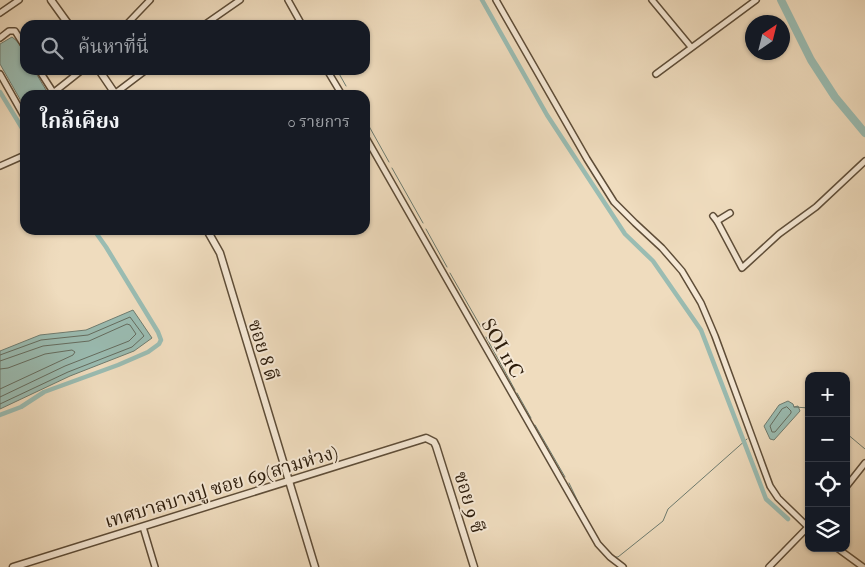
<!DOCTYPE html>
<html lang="th">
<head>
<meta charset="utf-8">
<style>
	body { margin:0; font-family:"IM FELL Double Pica","Noto Serif Thai",serif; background:#20242c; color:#f1f3f6 }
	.controls { position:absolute; right:15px; bottom:15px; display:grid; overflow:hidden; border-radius:10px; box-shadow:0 1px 4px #0004 }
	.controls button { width:45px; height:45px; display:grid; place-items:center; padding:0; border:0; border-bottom:1px solid #363941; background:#171b24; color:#f1f3f6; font:25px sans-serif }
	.compass { position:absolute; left:745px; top:15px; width:45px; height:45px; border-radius:50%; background:#171b24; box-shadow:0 1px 4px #0004; rotate:35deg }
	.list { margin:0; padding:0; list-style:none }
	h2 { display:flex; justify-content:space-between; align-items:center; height:65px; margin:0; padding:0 20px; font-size:21px }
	h2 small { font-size:16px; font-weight:400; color:#9ea1a6 }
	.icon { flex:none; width:28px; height:28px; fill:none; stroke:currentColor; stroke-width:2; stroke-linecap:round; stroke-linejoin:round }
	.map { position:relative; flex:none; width:865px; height:567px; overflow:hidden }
	.search { position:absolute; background:#171b24; box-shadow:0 1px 4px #0004; left:20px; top:20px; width:350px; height:55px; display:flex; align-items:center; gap:12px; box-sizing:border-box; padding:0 18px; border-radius:15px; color:#9ea1a6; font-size:19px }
	.panel { position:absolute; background:#171b24; box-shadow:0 1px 4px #0004; left:20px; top:90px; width:350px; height:145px; border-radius:15px }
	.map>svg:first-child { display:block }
	.water { fill:#9abcb2; stroke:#6e7c70 }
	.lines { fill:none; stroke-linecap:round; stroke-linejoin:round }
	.shore { stroke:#646c5f; stroke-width:1 }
	.stream { stroke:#6e7c70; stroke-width:1 }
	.canal { stroke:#9abcb2; stroke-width:4.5 }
	.river { stroke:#9abcb2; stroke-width:8 }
	.minor-casing { stroke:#5e4d38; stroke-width:8 }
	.tertiary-casing { stroke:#5e4d38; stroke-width:9 }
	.minor { stroke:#f5e8d5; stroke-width:5 }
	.tertiary { stroke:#f5e8d5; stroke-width:6 }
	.labels { text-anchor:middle; stroke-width:4; stroke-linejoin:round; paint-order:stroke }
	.street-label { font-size:19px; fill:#2d1d0c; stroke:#f5e8d5 }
</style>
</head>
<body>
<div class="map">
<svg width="865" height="567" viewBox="0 0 865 567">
	<rect width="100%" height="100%" fill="#efdcbe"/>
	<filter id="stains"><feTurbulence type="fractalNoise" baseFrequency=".004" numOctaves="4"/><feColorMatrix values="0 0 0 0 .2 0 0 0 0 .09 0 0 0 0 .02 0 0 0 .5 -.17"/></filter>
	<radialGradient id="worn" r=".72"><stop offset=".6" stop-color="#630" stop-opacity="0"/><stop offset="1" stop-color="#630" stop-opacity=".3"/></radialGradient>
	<g class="water">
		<path d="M12 37C24 45 25 58 25 70H34L49 95H25V108L0 64V44Z"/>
		<polygon points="133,310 152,338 134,351 70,376 0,409 0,351 40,335 86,330"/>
		<polygon points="788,401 793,404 794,407 798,406 800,411 774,440 770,439 764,426 779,405"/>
	</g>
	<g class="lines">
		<g class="shore">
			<polyline points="0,355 41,340 88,335 130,317 144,336 132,347 68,372 0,404"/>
			<polyline points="0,361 43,346 89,341 127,324 130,325 136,334 129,341 65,366 0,397"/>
			<polyline points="0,369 8,368 45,354 72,350 75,352 73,355 0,389"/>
			<polygon points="787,407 791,411 791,413 775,432 772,432 770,426 782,409"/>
		</g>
		<g class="stream">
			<polyline points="337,70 346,86"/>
			<polyline points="349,91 351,95"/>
			<polyline points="365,119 389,162"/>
			<polyline points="392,168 423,223"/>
			<polyline points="426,229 447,267"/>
			<polyline points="450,273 481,327"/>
			<polyline points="486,337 515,390"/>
			<polyline points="517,393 531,418"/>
			<polyline points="794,407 809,408"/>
			<polyline points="535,425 565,477"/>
			<polyline points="846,433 865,449"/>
			<polyline points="569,483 586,518"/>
			<polyline points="604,547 615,557 618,557 663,521 668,509 747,439"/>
		</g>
		<g class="canal">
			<polyline points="482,0 547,115 625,234 653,261 701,330 766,499 788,519"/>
			<polyline points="0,92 25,133"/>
			<polyline points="0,415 21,407 44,392 118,365 148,352 159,344 161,340 158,332 106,247 94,230"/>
		</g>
		<polyline class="river" points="781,0 811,60 835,97 865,133"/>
		<defs>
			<g id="minor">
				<polyline points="288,0 302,25"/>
				<polyline points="496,0 587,159 614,202 635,223 662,248 682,271 701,303 715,336 770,486 778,498 809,528"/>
				<polyline points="652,0 691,47"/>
				<polyline points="0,13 19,0"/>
				<polyline points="126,25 150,0"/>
				<polyline points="204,25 240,0"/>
				<polyline points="0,38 9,31 15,31 25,47"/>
				<polyline points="39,70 55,95"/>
				<polyline points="327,70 342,95"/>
				<polyline points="0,74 25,118"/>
				<polyline points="656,74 756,0"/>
				<polyline points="53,93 82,70"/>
				<polyline points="113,95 146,70"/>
				<polyline points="365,136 598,544 610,557 623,567"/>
				<polyline points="0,166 25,155"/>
				<polyline points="713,216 717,221 742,268 779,234 816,207 865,161"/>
				<polyline points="717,221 730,213"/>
				<polyline points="846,487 865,463"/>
				<polyline points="143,527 155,567"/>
				<polyline points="837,548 863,567"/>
				<polyline points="769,567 809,526"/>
			</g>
			<g id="tertiary">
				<polyline points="51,0 69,25"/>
				<polyline points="99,70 116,95"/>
				<polyline points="207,230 220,253 315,567"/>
				<polyline points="13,567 426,438 434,442 436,446 474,567"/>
			</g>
		</defs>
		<use href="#minor" class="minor-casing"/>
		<use href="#tertiary" class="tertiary-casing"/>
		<use href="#minor" class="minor"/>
		<use href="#tertiary" class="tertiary"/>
	</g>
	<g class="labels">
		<g class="street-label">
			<text transform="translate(503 348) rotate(60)" y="7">SOI 11C</text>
			<text transform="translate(264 350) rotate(73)" y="7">ซอย 8 ดี</text>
			<text transform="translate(221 486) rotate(-17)" y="7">เทศบาลบางปู ซอย 69(สามห่วง)</text>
			<text transform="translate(470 502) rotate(73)" y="7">ซอย 9 ซี</text>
		</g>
	</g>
	<rect width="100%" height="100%" filter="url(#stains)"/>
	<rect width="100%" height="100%" fill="url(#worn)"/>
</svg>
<div class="controls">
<button>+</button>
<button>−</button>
<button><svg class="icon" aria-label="locate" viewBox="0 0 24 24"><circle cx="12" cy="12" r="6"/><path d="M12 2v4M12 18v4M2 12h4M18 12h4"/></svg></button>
<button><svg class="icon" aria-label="layers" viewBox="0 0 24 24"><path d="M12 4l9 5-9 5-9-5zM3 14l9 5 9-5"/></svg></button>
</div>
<svg class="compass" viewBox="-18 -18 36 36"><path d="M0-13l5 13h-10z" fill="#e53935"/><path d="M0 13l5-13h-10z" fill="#9ea1a6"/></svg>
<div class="search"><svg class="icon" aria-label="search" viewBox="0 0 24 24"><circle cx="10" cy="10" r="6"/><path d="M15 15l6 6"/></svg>ค้นหาที่นี่</div>
<section class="panel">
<h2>ใกล้เคียง<small>0 รายการ</small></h2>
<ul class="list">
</ul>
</section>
</div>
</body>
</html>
